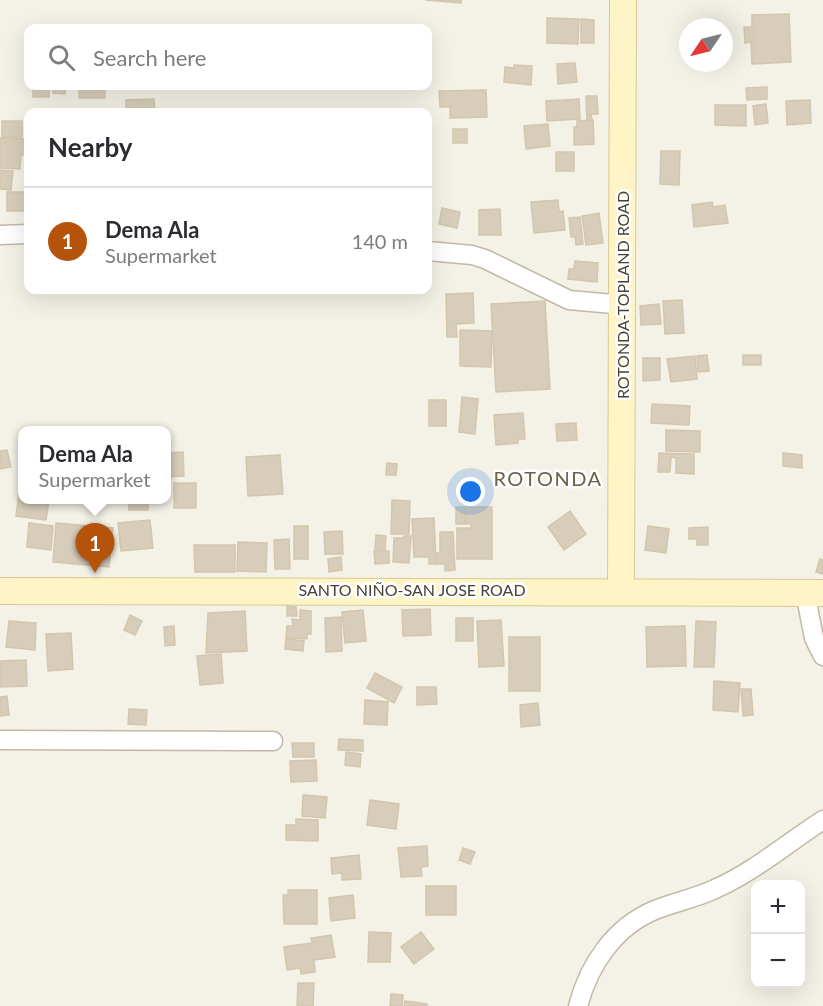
<!DOCTYPE html>
<html lang="en">
<head>
<meta charset="utf-8">
<style>
	body { margin:0; font-family:Lato,sans-serif; background:#f2f2f3; color:#2b2b33 }
	.controls { position:absolute; right:18px; bottom:18px; display:grid; overflow:hidden; border-radius:12px; box-shadow:0 6px 24px #0002 }
	.controls button { width:54px; height:54px; display:grid; place-items:center; padding:0; border:0; border-bottom:2px solid #e1e1e2; background:#fff; color:#2b2b33; font:30px sans-serif }
	.compass { position:absolute; left:679px; top:18px; width:54px; height:54px; border-radius:50%; background:#fff; box-shadow:0 6px 24px #0002; rotate:235deg }
	.you { position:absolute; left:471px; top:492px; width:21px; height:21px; margin:-15px; border:4px solid #fff; border-radius:50%; background:#1a73e8; box-shadow:0 0 0 9px #1a73e833 }
	.badge { display:grid; place-items:center; width:39px; height:39px; border-radius:50%; background:#b45309; color:#fff; font-size:20px; font-weight:700 }
	.pin { position:absolute; translate:-50% -50px; filter:drop-shadow(0 2px 3px #0008) }
	.pin::after { content:''; position:absolute; top:32px; width:21px; height:18px; background:inherit; clip-path:polygon(0 0,100% 0,50% 100%) }
	.popup { position:absolute; left:18px; top:426px; width:153px; height:78px; box-sizing:border-box; display:grid; place-content:center; border-radius:12px; background:#fff; filter:drop-shadow(0 2px 4px #0005); font-size:20px; white-space:nowrap; color:#7c7c81 }
	.popup b { font-size:22px; color:#2b2b33 }
	.popup::after { content:''; position:absolute; left:50%; top:100%; margin-left:-12px; border:12px solid transparent; border-top-color:#fff }
	.list { margin:0; padding:0; list-style:none }
	h2 { display:flex; justify-content:space-between; align-items:center; height:78px; margin:0; padding:0 24px; font-size:26px }
	h2 small { font-size:20px; font-weight:400; color:#7c7c81 }
	.list li { display:grid; grid-template-columns:39px 1fr auto; gap:18px; align-items:center; box-sizing:border-box; height:108px; padding:0 24px; border-top:2px solid #e1e1e2 }
	.list b { display:block; font-size:22px; white-space:nowrap }
	.list p { margin:0; font-size:20px; white-space:nowrap; color:#7c7c81 }
	.list em { font-size:20px; font-style:normal; color:#7c7c81 }
	.icon { flex:none; width:33px; height:33px; fill:none; stroke:currentColor; stroke-width:2; stroke-linecap:round; stroke-linejoin:round }
	.map { position:relative; flex:none; width:823px; height:1006px; overflow:hidden }
	.search { position:absolute; background:#fff; box-shadow:0 6px 24px #0002; left:24px; top:24px; width:408px; height:66px; display:flex; align-items:center; gap:15px; box-sizing:border-box; padding:0 21px; border-radius:12px; color:#7c7c81; font-size:22px }
	.panel { position:absolute; background:#fff; box-shadow:0 6px 24px #0002; left:24px; top:108px; width:408px; height:186px; border-radius:12px }
	.map>svg:first-child { display:block }
	.building { fill:#d7cdba; stroke:#d3c6ad; stroke-width:1.5 }
	.lines { fill:none; stroke-linecap:round; stroke-linejoin:round }
	.street-casing { stroke:#c1b9a8; stroke-width:21 }
	.secondary-casing { stroke:#d8c992; stroke-width:28 }
	.street { stroke:#fff; stroke-width:18 }
	.secondary { stroke:#fff4c5; stroke-width:26 }
	.labels { text-anchor:middle; stroke-width:5; stroke-linejoin:round; paint-order:stroke }
	.street-label { font-size:16px; fill:#484135; stroke:#fff }
	.quarter-label { font-size:20px; letter-spacing:1.5px; fill:#6c604b; stroke:#fff }
</style>
</head>
<body>
<div class="map">
<svg width="823" height="1006" viewBox="0 0 823 1006">
	<rect width="100%" height="100%" fill="#f4f1e6"/>
	<g class="building">
		<polygon points="425,0 461,0 461,3"/>
		<polygon points="789,14 791,62 752,64 751,42 745,43 744,27 752,27 752,15"/>
		<polygon points="547,18 579,19 578,44 547,43"/>
		<polygon points="581,19 594,20 594,43 581,43"/>
		<polygon points="332,25 366,27 366,28 332,28"/>
		<polygon points="575,63 577,82 558,84 557,64"/>
		<polygon points="514,65 532,66 531,85 504,82 505,67 514,68"/>
		<rect x="33" y="86" width="16" height="11"/>
		<polygon points="53,86 66,86 65,94 53,93"/>
		<polygon points="79,86 101,86 105,88 105,98 79,98"/>
		<polygon points="767,87 767,99 747,100 746,88"/>
		<polygon points="486,90 487,117 450,118 450,107 440,107 439,91"/>
		<polygon points="586,96 597,96 598,114 591,114 592,120 587,120"/>
		<polygon points="154,99 155,112 126,112 126,100"/>
		<polygon points="579,99 580,119 547,121 546,101"/>
		<polygon points="810,100 811,123 787,125 786,101"/>
		<polygon points="766,104 768,123 755,125 753,106"/>
		<polygon points="715,105 746,105 746,126 715,125"/>
		<polygon points="593,120 594,144 574,145 574,127 577,127 577,121"/>
		<rect x="2" y="121" width="20" height="16"/>
		<polygon points="548,124 550,146 526,149 524,126"/>
		<rect x="453" y="129" width="14" height="14"/>
		<polygon points="0,138 28,139 28,155 21,155 20,169 0,168"/>
		<polygon points="661,151 680,151 679,185 660,184"/>
		<rect x="556" y="152" width="18" height="19"/>
		<polygon points="0,170 13,171 11,190 0,189"/>
		<rect x="7" y="192" width="21" height="19"/>
		<polygon points="558,200 559,212 563,211 565,230 534,233 531,202"/>
		<polygon points="712,202 713,207 725,205 728,223 694,227 692,205"/>
		<polygon points="442,208 460,212 457,228 439,224"/>
		<polygon points="500,209 501,235 479,235 479,210"/>
		<polygon points="599,213 603,243 586,245 582,216"/>
		<polygon points="580,217 583,244 576,245 575,237 571,237 569,218"/>
		<polygon points="575,261 598,263 597,282 568,279 569,269 574,269"/>
		<polygon points="473,293 474,323 456,324 457,337 447,337 446,294"/>
		<polygon points="682,300 684,333 665,334 663,301"/>
		<polygon points="545,301 550,389 496,392 491,304"/>
		<polygon points="659,304 661,324 641,325 640,306"/>
		<polygon points="460,330 492,331 491,367 460,366"/>
		<polygon points="707,355 709,371 698,372 697,356"/>
		<rect x="743" y="355" width="18" height="10"/>
		<polygon points="695,356 697,379 671,382 667,359"/>
		<polygon points="643,358 660,358 660,380 643,381"/>
		<polygon points="462,397 478,399 475,434 459,432"/>
		<rect x="429" y="400" width="17" height="26"/>
		<polygon points="652,404 690,406 689,425 651,423"/>
		<polygon points="523,413 525,439 518,439 518,443 496,445 494,415"/>
		<polygon points="576,423 577,440 557,441 556,424"/>
		<polygon points="666,430 700,431 700,452 666,451"/>
		<polygon points="7,450 11,467 0,469 0,451"/>
		<polygon points="183,452 184,476 167,477 167,453"/>
		<polygon points="659,453 694,454 694,474 676,473 676,458 671,457 670,472 658,472"/>
		<polygon points="783,453 802,455 802,468 783,466"/>
		<polygon points="280,455 283,494 248,496 246,457"/>
		<polygon points="387,463 397,464 396,475 386,475"/>
		<rect x="174" y="483" width="22" height="25"/>
		<polygon points="20,485 23,486 23,500 49,500 46,520 16,516"/>
		<rect x="129" y="500" width="19" height="10"/>
		<polygon points="392,500 410,501 409,534 391,534"/>
		<rect x="456" y="507" width="9" height="17"/>
		<polygon points="466,507 492,507 492,559 457,559 457,528 471,528 471,524 466,524"/>
		<polygon points="570,511 586,534 564,550 548,527"/>
		<polygon points="434,518 436,564 429,564 429,557 414,557 412,519"/>
		<polygon points="150,520 153,548 121,551 118,523"/>
		<polygon points="29,523 53,526 51,550 27,547"/>
		<polygon points="56,523 113,528 109,567 53,562"/>
		<rect x="294" y="526" width="14" height="33"/>
		<polygon points="648,526 669,529 666,553 645,550"/>
		<polygon points="708,527 708,545 697,545 697,539 689,539 689,528"/>
		<polygon points="342,531 343,554 325,554 324,532"/>
		<polygon points="440,532 453,532 455,570 445,571 445,564 437,564 437,553 440,553"/>
		<polygon points="376,535 386,536 385,550 375,549"/>
		<polygon points="404,536 411,536 409,563 393,562 394,538 404,538"/>
		<polygon points="289,539 290,569 275,569 274,540"/>
		<polygon points="238,542 267,543 266,572 237,571"/>
		<polygon points="194,545 235,545 235,572 195,572"/>
		<polygon points="374,551 389,551 389,563 375,564"/>
		<polygon points="341,557 342,570 329,572 328,559"/>
		<polygon points="820,559 823,560 823,574 816,572"/>
		<polygon points="287,606 296,607 297,616 287,616"/>
		<polygon points="430,609 431,635 403,636 402,610"/>
		<polygon points="300,610 311,611 311,634 307,634 307,639 286,638 287,626 293,626 292,619 300,620"/>
		<polygon points="363,610 366,641 345,643 342,612"/>
		<polygon points="245,611 247,651 206,653 208,613"/>
		<polygon points="130,615 142,621 135,635 124,630"/>
		<polygon points="341,617 342,651 326,652 325,618"/>
		<rect x="456" y="618" width="17" height="23"/>
		<polygon points="501,620 504,666 479,667 477,621"/>
		<polygon points="9,621 36,623 35,650 6,647"/>
		<polygon points="696,621 716,622 714,667 694,667"/>
		<polygon points="174,626 175,645 165,646 164,627"/>
		<polygon points="685,626 686,666 647,667 646,627"/>
		<polygon points="71,633 73,669 48,671 46,634"/>
		<rect x="509" y="637" width="31" height="54"/>
		<polygon points="286,639 304,641 303,651 285,649"/>
		<polygon points="221,654 223,683 200,685 197,656"/>
		<polygon points="26,660 27,686 0,687 0,661"/>
		<polygon points="375,673 402,687 394,703 367,688"/>
		<polygon points="714,681 740,683 738,712 713,710"/>
		<polygon points="417,687 436,687 437,704 417,705"/>
		<polygon points="741,689 751,689 753,715 743,716"/>
		<polygon points="7,696 9,715 0,716 0,697"/>
		<polygon points="365,700 388,702 387,725 364,724"/>
		<polygon points="538,703 540,725 521,727 520,705"/>
		<polygon points="129,709 147,710 146,725 128,724"/>
		<polygon points="339,739 363,740 363,751 338,750"/>
		<polygon points="292,743 314,743 314,757 293,757"/>
		<polygon points="346,752 361,754 360,767 345,765"/>
		<polygon points="316,760 317,781 291,782 290,761"/>
		<polygon points="303,795 327,797 325,818 302,816"/>
		<polygon points="370,800 399,804 396,829 367,825"/>
		<polygon points="296,819 318,820 318,841 286,840 286,825 296,825"/>
		<polygon points="427,846 428,866 421,867 422,876 401,877 398,848"/>
		<polygon points="463,848 475,852 470,864 459,860"/>
		<polygon points="359,855 361,879 342,880 342,873 332,874 331,858"/>
		<rect x="426" y="886" width="30" height="29"/>
		<polygon points="288,890 317,890 317,924 284,924 283,895 288,895"/>
		<polygon points="353,895 355,918 331,921 329,898"/>
		<polygon points="369,932 391,933 390,962 368,962"/>
		<polygon points="421,932 434,949 414,964 401,947"/>
		<polygon points="331,935 335,957 314,960 315,972 301,974 300,968 287,970 284,947 312,943 311,938"/>
		<polygon points="298,983 314,983 313,1006 297,1006"/>
		<polygon points="391,994 403,995 402,1006 390,1006"/>
		<polygon points="405,1001 427,1004 427,1006 404,1006"/>
	</g>
	<g class="lines">
		<defs>
			<g id="street">
				<polyline points="0,235 28,234"/>
				<polyline points="428,251 472,255 485,259 569,300 624,305"/>
				<polyline points="805,592 814,638 823,656"/>
				<polyline points="0,740 273,741"/>
				<path d="M578 1006C589 965 614 927 655 910 675 902 696 898 715 889 752 873 789 842 823 820"/>
			</g>
			<g id="secondary">
				<polyline points="621,590 623,0"/>
				<polyline points="0,591 823,593"/>
			</g>
		</defs>
		<use href="#street" class="street-casing"/>
		<use href="#secondary" class="secondary-casing"/>
		<use href="#street" class="street"/>
		<use href="#secondary" class="secondary"/>
	</g>
	<g class="labels">
		<g class="street-label">
			<text transform="translate(623 295) rotate(-90)" y="6">ROTONDA-TOPLAND ROAD</text>
			<text x="412" y="596">SANTO NIÑO-SAN JOSE ROAD</text>
		</g>
		<g class="quarter-label">
			<text x="548" y="486">ROTONDA</text>
		</g>
	</g>
</svg>
<div class="controls">
<button>+</button>
<button>−</button>
</div>
<svg class="compass" viewBox="-18 -18 36 36"><path d="M0-13l5 13h-10z" fill="#e53935"/><path d="M0 13l5-13h-10z" fill="#7c7c81"/></svg>
<div class="you"></div>
<div class="pin badge" style="left:95px;top:573px">1</div>
<div class="popup"><b>Dema Ala</b>Supermarket</div>
<div class="search"><svg class="icon" aria-label="search" viewBox="0 0 24 24"><circle cx="10" cy="10" r="6"/><path d="M15 15l6 6"/></svg>Search here</div>
<section class="panel">
<h2>Nearby<small></small></h2>
<ul class="list">
<li><span class="badge">1</span><div><b>Dema Ala</b><p>Supermarket</p></div><em>140 m</em></li>
</ul>
</section>
</div>
</body>
</html>
